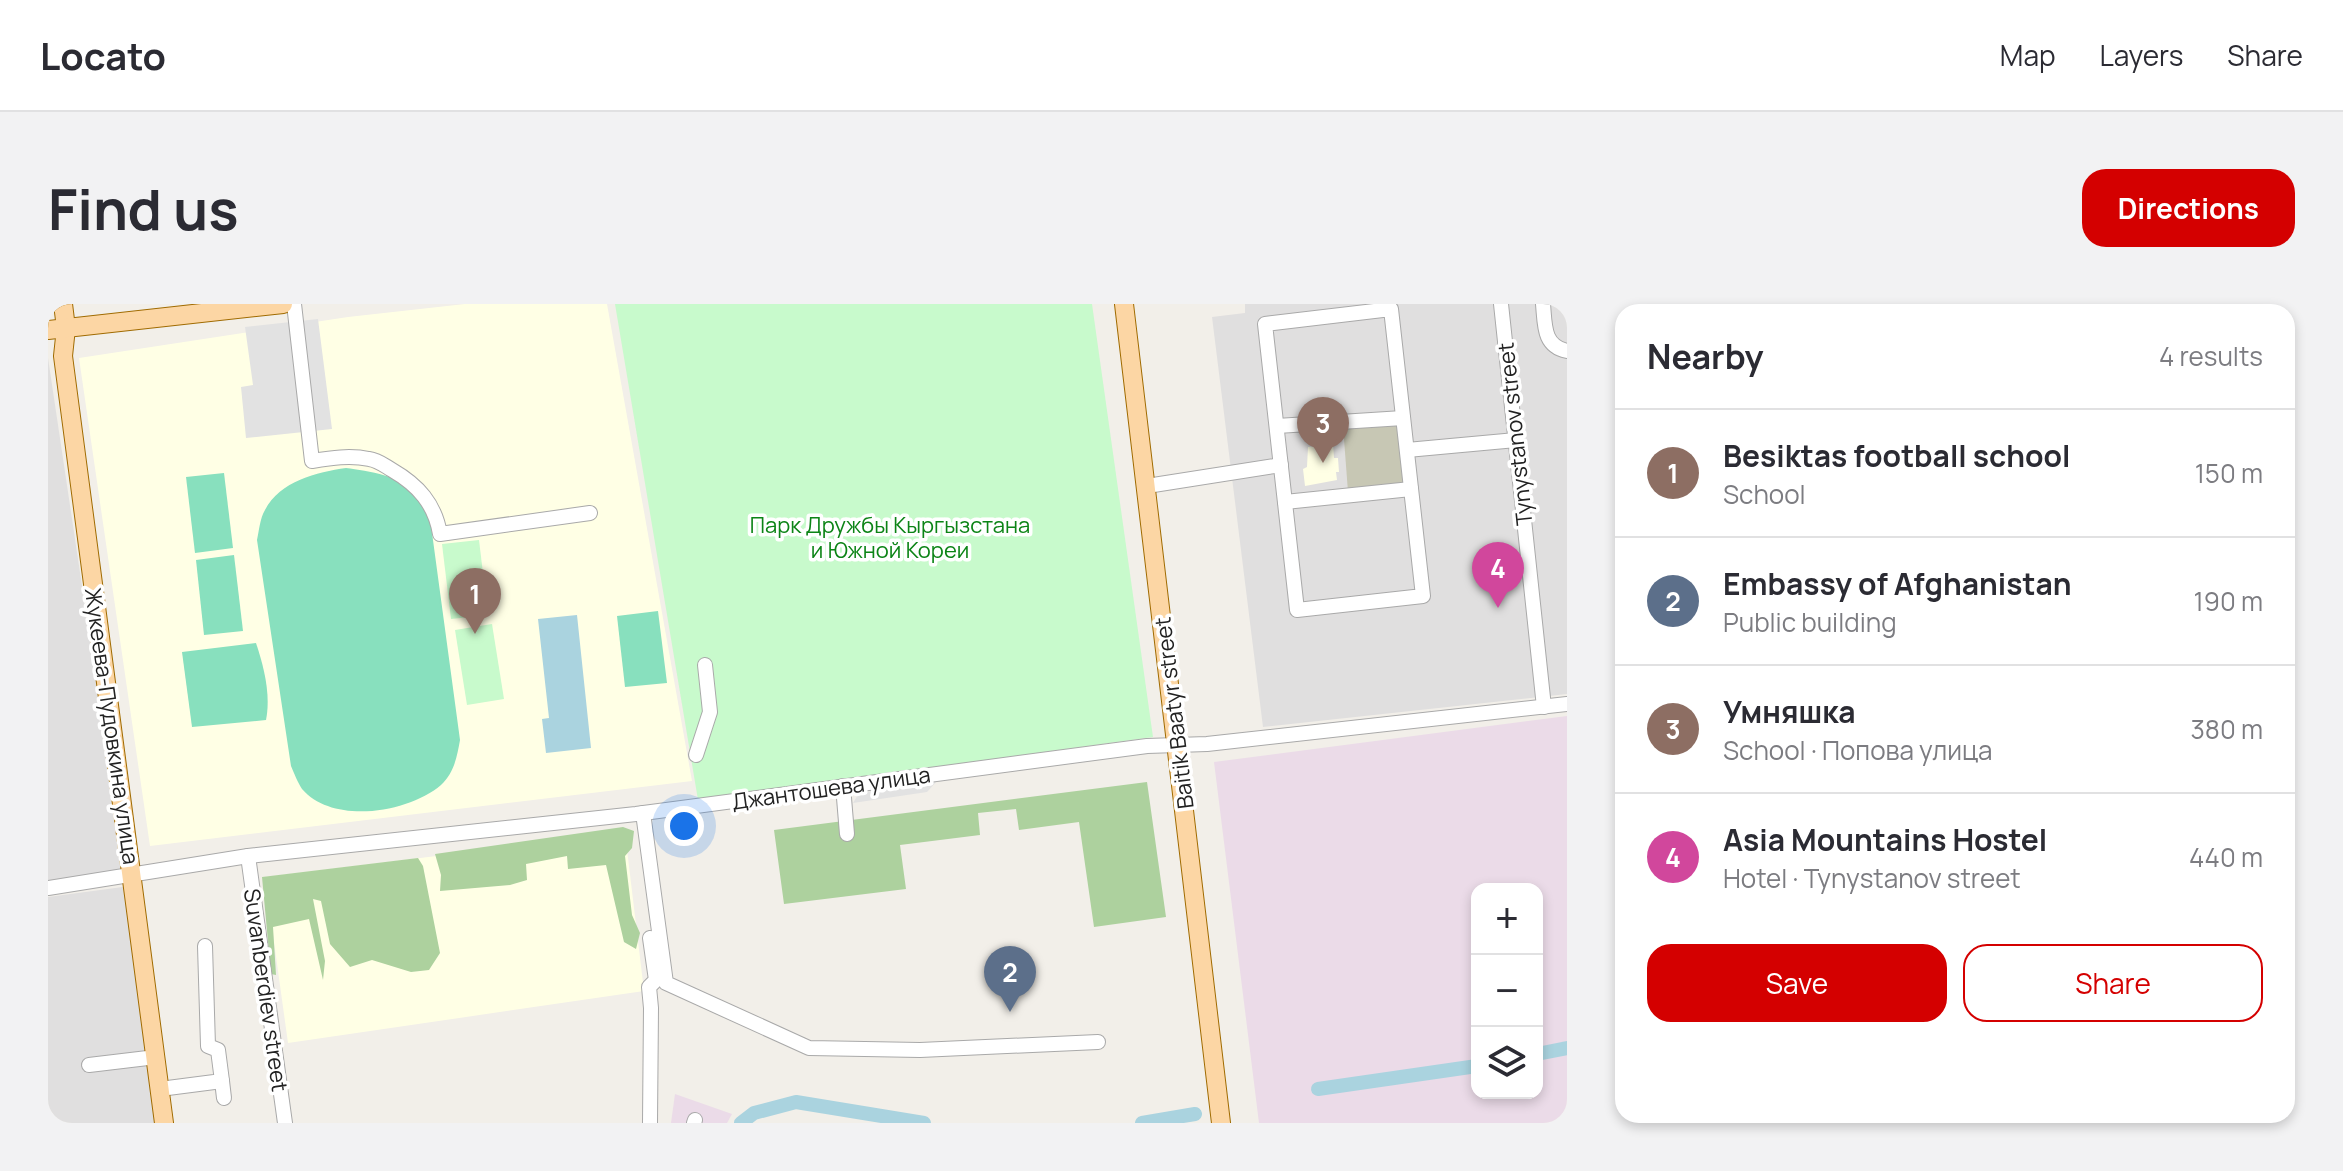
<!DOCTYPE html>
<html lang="en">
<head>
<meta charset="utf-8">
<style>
	body { margin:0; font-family:Manrope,sans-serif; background:#f2f2f3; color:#2b2b33 }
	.controls { position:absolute; right:24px; bottom:24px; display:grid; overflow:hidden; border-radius:16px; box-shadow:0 4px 12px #0003 }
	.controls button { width:72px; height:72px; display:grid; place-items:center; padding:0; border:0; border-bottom:2px solid #e1e1e2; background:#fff; color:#2b2b33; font:40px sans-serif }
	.you { position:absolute; left:636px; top:522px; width:28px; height:28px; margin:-20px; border:6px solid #fff; border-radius:50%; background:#1a73e8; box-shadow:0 0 0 12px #1a73e833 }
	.badge { display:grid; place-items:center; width:52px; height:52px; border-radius:50%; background:#d40000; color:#fff; font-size:26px; font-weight:700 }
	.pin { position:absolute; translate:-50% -66px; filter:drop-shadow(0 2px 4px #0008) }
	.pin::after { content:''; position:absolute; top:42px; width:28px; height:24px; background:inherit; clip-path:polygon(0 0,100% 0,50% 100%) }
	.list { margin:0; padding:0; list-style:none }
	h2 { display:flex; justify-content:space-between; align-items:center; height:104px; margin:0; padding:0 32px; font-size:34px }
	h2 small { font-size:26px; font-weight:400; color:#7c7c81 }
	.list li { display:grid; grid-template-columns:52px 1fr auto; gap:24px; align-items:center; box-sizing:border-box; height:128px; padding:0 32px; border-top:2px solid #e1e1e2 }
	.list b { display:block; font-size:30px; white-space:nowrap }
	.list p { margin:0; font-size:26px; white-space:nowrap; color:#7c7c81 }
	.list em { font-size:26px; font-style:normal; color:#7c7c81 }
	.actions { display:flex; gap:16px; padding:24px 32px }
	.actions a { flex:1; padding:18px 0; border:2px solid #d40000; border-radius:24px; text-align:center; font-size:28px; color:#d40000 }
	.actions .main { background:#d40000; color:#fff }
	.icon { flex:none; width:44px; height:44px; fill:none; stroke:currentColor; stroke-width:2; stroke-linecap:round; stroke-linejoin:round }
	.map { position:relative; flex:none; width:1519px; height:819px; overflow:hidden; border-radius:24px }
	header { display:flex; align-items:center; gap:48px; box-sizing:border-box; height:112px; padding:0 40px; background:#fff; border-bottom:2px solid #e1e1e2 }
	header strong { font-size:38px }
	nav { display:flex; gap:44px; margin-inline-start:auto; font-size:28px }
	.intro { display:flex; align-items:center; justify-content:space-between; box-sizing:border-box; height:192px; padding:0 48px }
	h1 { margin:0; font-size:56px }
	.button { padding:20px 36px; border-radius:24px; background:#d40000; color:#fff; font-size:28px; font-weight:700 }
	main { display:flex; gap:48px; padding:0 48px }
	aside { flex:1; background:#fff; border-radius:24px; box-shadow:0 4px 12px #0003 }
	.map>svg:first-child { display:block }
	.residential { fill:#e0dfdf }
	.industrial { fill:#ebdbe8; fill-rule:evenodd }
	.education { fill:#ffffe5 }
	.construction { fill:#c7c7b4 }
	.forest { fill:#add19e }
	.park { fill:#c8facc }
	.pitch { fill:#88e0be }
	.parking { fill:#e2e2e2 }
	.water { fill:#aad3df }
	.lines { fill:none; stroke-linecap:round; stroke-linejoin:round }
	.canal { stroke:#aad3df; stroke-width:14 }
	.minor-casing { stroke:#a9a9a9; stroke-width:16 }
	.major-casing { stroke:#a06b00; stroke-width:20 }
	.minor { stroke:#fff; stroke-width:14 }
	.major { stroke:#fcd6a4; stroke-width:18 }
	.labels { text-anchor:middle; stroke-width:7; stroke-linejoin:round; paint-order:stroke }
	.street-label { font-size:22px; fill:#222; stroke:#fff }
	.park-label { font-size:22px; fill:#0c8416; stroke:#fff }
</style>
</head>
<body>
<header>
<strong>Locato</strong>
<nav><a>Map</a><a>Layers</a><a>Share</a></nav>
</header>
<div class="intro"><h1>Find us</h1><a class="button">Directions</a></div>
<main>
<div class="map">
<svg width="1519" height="819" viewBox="0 0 1519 819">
	<rect width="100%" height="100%" fill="#f2efe9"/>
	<g class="residential">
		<polygon points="1197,0 1519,0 1519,390 1215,423 1164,13 1197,9"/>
		<polygon points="0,54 77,570 0,581"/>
		<polygon points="82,582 114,819 0,819 0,593"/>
	</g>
	<g class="industrial">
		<path d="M1519 412V819H1211L1166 458ZM1489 585V789H1429V585Z"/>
		<polygon points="627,790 684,810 679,819 623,819"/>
	</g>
	<g class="education">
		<polygon points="417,0 559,0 644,477 102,542 31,54 300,13"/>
		<polygon points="1285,140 1286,154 1290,154 1291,168 1288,168 1289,176 1257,182 1255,165 1259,163 1260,143"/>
		<polygon points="577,529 596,687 240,739 217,573"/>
	</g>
	<polygon class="construction" points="1342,119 1352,124 1359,176 1353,182 1300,188 1295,122"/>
	<g class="forest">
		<polygon points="1099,478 1118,613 1046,623 1031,518 971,526 968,505 930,509 932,531 852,541 858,585 736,600 726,526"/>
		<polygon points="575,523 586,527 584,544 577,552 584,611 592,629 588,645 576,638 558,561 520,565 519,552 478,560 479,576 462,581 392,587 393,571 387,550"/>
		<polygon points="370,554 375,562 392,649 381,666 363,668 324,656 302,663 282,640 273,597 265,595 277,657 275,676 261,615 225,623 228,671 223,670 214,573"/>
	</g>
	<g class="park">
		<polygon points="567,0 1044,0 1105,433 650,496"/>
		<polygon points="431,236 440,311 403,315 394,240"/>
		<polygon points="444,320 456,395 419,401 407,326"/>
	</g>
	<g class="pitch">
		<path d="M298 164C320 167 355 172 371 190 376 196 379 207 382 214L412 436C409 453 406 469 393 481 360 509 285 521 254 485 250 479 246 469 243 462L209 236C211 227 212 214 217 206 232 177 269 168 298 164Z"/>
		<polygon points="176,169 185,244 147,249 138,173"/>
		<polygon points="186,251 195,327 156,331 148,256"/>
		<polygon points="610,307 619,379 577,383 569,312"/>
		<path d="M208 339C216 363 223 391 218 416L144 423 134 348Z"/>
	</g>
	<g class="parking">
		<polygon points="270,15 284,125 198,134 193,83 205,81 197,23"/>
		<polygon points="888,478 879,488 805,499 811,489"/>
	</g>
	<polygon class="water" points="529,311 543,444 498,449 494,415 501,414 490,315"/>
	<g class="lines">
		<g class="canal">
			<polyline points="1489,750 1519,744"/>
			<polyline points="1270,785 1429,762"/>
			<polyline points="693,819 706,809 748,798 876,819"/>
			<polyline points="1094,819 1147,810"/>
		</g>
		<defs>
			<g id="minor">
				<path d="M246 0 264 157C283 154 302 151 321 155 330 156 337 162 344 166 370 181 387 200 392 230L542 209"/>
				<polyline points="1453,0 1496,403"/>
				<path d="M1495 0C1497 21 1495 42 1519 47"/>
				<polygon points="1343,5 1375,292 1249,306 1217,20"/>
				<polyline points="1229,122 1355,114"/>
				<polyline points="1359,146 1468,136"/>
				<polyline points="1099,182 1233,161"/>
				<polyline points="1237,198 1363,185"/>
				<polyline points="648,451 662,408 657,361"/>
				<polyline points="795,482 799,530"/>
				<polyline points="595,509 618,679 761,744 872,746 1050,738"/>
				<polyline points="200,552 237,819"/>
				<polyline points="0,584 200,552 588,510 1099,442 1159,440 1519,400"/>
				<polyline points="41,761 108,753"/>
				<polyline points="174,777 176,794"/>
				<polyline points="112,785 174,777 170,746 160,742 157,642"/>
				<polyline points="602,819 603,704 601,683 608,676 602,634"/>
				<polyline points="646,819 647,816"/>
			</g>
			<g id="major">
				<polyline points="15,0 18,24 15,52 116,819"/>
				<polyline points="1076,0 1173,819"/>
				<polyline points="0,26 235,0"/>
			</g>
		</defs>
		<use href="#minor" class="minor-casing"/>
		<use href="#major" class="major-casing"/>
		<use href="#minor" class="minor"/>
		<use href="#major" class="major"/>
	</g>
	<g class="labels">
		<g class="street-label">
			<text transform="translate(1467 130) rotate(-96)" y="8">Tynystanov street</text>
			<text transform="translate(1126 409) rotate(-97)" y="8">Baitik Baatyr street</text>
			<text transform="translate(64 422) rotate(82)" y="8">Жукеева-Пудовкина улица</text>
			<text transform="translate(783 484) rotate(-8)" y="8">Джантошева улица</text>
			<text transform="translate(218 686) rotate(82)" y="8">Suvanberdiev street</text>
		</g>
		<g class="park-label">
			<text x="842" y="229">Парк Дружбы Кыргызстана<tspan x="842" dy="25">и Южной Кореи</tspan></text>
		</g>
	</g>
</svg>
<div class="controls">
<button>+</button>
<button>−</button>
<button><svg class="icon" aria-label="layers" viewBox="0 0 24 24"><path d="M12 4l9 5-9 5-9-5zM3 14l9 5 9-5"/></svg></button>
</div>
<div class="you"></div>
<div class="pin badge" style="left:427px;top:330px;background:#8d6e63">1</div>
<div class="pin badge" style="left:962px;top:708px;background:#5c6f8a">2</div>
<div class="pin badge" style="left:1275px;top:159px;background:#8d6e63">3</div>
<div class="pin badge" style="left:1450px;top:304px;background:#d1479c">4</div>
</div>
<aside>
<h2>Nearby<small>4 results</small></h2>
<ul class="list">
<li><span class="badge" style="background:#8d6e63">1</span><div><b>Besiktas football school</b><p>School</p></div><em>150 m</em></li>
<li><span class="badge" style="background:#5c6f8a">2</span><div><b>Embassy of Afghanistan</b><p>Public building</p></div><em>190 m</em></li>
<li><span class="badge" style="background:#8d6e63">3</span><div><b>Умняшка</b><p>School · Попова улица</p></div><em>380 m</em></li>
<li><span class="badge" style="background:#d1479c">4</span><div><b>Asia Mountains Hostel</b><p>Hotel · Tynystanov street</p></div><em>440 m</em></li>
</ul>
<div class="actions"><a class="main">Save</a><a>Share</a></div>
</aside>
</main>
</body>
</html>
